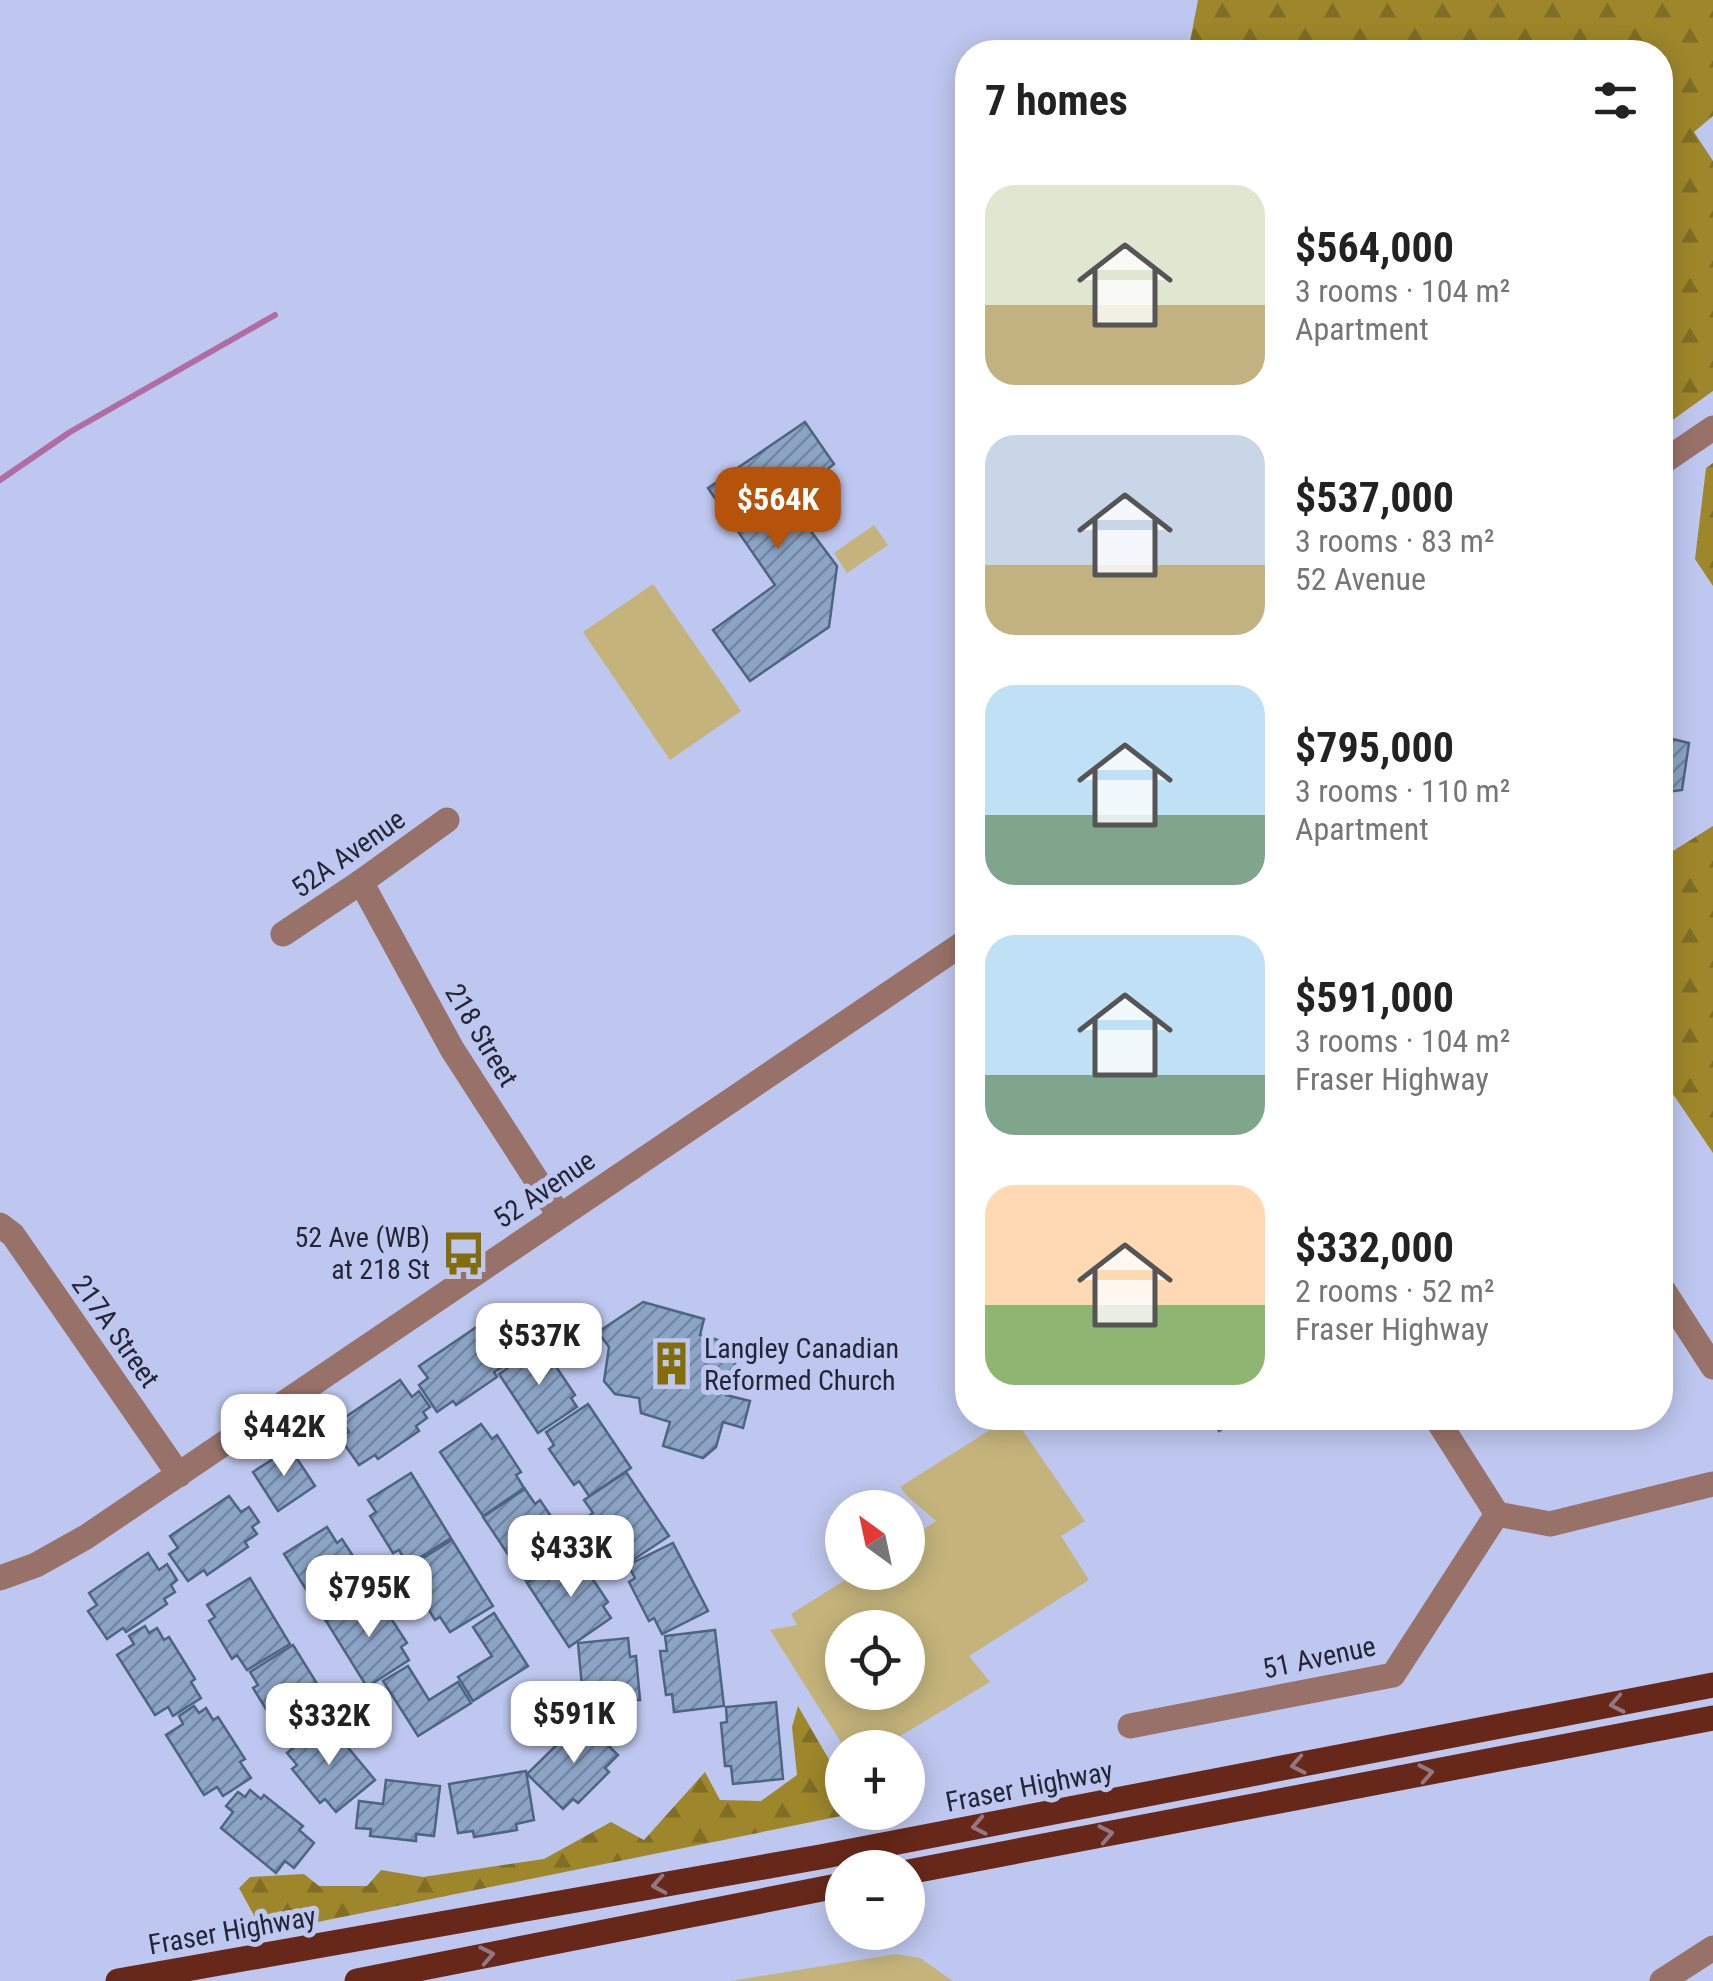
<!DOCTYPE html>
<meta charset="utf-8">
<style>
body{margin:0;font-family:"Roboto Condensed",sans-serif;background:#f6f6f6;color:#222;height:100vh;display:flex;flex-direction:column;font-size:38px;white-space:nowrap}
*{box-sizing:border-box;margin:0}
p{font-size:32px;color:#767676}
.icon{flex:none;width:55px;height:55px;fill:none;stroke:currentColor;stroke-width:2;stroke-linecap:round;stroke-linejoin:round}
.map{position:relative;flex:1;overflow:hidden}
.details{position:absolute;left:955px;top:40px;width:718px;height:1390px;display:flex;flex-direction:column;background:#fff;border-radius:40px;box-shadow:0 5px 25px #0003}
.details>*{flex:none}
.needle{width:65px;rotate:327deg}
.controls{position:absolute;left:825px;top:1490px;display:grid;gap:20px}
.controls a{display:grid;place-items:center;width:100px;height:100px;border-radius:50%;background:#fff;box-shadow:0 5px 25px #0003;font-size:50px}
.price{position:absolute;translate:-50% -85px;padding:0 22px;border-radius:20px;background:#fff;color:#222;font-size:32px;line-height:65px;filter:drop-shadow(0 2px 5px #0008)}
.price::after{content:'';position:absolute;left:50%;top:60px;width:30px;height:22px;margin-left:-15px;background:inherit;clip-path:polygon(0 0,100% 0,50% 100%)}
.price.on{background:#b45309;color:#fff}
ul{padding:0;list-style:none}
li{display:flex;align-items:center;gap:30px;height:250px;padding:0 30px}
li span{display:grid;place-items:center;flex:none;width:280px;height:200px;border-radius:30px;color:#555}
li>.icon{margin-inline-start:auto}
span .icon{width:120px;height:120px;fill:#fffc;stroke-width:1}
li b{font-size:42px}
h2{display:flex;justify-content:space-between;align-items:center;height:120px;padding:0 30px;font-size:42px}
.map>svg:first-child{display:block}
</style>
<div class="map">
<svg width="1713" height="1981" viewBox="0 0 1713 1981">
<defs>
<pattern id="forest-firs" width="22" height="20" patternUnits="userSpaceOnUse" patternTransform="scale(2.5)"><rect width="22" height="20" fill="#9e872a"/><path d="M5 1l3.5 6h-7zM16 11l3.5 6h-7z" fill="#806e25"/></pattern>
<pattern id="building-hatch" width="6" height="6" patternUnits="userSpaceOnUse" patternTransform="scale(2.5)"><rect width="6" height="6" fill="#8ca5c7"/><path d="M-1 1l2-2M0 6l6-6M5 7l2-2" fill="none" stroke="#7286a2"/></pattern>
</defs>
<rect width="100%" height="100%" fill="#bec7ef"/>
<g fill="url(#forest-firs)">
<polygon points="1198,0 1713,0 1713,116 1694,132 1713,161 1713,391 1660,429 1660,52 1188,52"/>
<polygon points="1713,463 1713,586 1695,559 1706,468"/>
<polygon points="1713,826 1713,1153 1660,1075 1660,859"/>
<polygon points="798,1706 842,1782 842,1812 856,1813 293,1927 258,1923 239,1888 250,1877 304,1874 319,1886 367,1886 381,1870 423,1877 544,1859 611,1822 644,1840 705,1772 720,1800 761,1801 797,1775 792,1727"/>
</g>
<g fill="#c4b47b" fill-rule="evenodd">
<polygon points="874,525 888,545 847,573 834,553"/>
<polygon points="653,584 741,711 670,760 583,632"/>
<path d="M1004,1421L1023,1431L1085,1521L1061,1536L1089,1580L969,1656L990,1682L882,1747H844L770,1630L797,1625L791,1614L856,1573L908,1572V1540L936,1521L906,1495L900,1487ZM842,1628H908V1692H842Z"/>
<polygon points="896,1954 920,1958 953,1981 731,1981"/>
</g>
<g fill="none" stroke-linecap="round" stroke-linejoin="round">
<polyline stroke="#b16da3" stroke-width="6" points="0,480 70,432 275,315"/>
</g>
<g fill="url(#building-hatch)" stroke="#4d6583" stroke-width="2.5">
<polygon points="805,422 834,464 798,493 806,503 795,510 837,566 829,627 750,681 713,630 775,585 708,488"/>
<polygon points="1660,736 1689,743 1682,790 1660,793"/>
<polygon points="643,1302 704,1319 700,1335 740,1346 726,1395 750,1401 743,1428 723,1422 716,1447 703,1458 663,1446 670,1422 641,1413 639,1398 615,1394 604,1381 609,1347 598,1332"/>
<polygon points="478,1326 490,1343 498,1338 508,1353 501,1358 506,1365 494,1372 497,1377 456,1405 453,1401 437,1412 419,1385 428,1378 419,1366"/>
<polygon points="525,1345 529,1352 536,1348 544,1359 549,1356 575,1395 571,1398 577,1407 538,1433 499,1374 516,1362 511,1355"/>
<polygon points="400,1380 412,1397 419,1391 430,1407 423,1412 427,1418 416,1426 419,1431 378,1459 375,1455 359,1465 340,1438 349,1432 341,1420"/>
<polygon points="588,1404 631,1468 589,1496 579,1481 574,1485 549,1449 554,1445 546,1432"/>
<polygon points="1211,1418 1240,1418 1219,1431"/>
<polygon points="481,1424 492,1439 497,1435 521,1472 516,1475 524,1488 483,1516 440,1452"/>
<polygon points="290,1448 315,1486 278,1511 253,1472"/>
<polygon points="626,1472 669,1536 627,1564 617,1549 612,1553 587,1517 593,1513 584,1500"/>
<polygon points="411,1473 451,1538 408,1565 399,1550 393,1553 370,1516 376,1512 368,1500"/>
<polygon points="525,1489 535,1504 540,1500 565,1537 559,1540 568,1553 526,1581 483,1517"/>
<polygon points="229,1496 241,1512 249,1507 259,1522 252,1527 257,1534 245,1542 248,1547 207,1575 204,1570 188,1581 169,1554 178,1548 170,1536"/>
<polygon points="327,1527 337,1543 342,1539 366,1576 360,1580 368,1593 325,1620 284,1554"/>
<polygon points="452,1540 493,1606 450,1632 440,1617 435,1620 412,1583 417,1580 409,1567"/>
<polygon points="673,1543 708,1611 662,1634 654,1618 649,1621 629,1582 635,1578 628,1565"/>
<polygon points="148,1553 159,1570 167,1564 177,1580 171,1585 175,1592 164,1599 167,1604 126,1632 123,1628 107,1639 88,1611 97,1605 89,1593"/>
<polygon points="568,1555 579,1569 584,1566 608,1602 603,1606 611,1618 569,1647 527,1583"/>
<polygon points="250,1578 290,1644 247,1670 237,1655 232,1659 209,1621 215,1617 207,1605"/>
<polygon points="368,1594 378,1610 383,1606 407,1643 401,1647 409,1660 367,1687 326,1621"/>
<polygon points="494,1613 528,1666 473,1701 458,1677 492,1656 473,1627"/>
<polygon points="145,1626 149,1633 157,1628 164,1640 169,1637 195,1679 191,1682 201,1698 173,1716 168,1707 155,1715 117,1655 134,1644 129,1636"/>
<polygon points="715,1630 724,1706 674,1712 672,1694 666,1695 660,1651 667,1651 665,1636"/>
<polygon points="628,1638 630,1657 636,1656 640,1700 633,1700 635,1715 585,1720 578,1643"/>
<polygon points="293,1645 334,1711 291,1737 281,1722 276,1725 253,1688 258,1685 250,1672"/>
<polygon points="408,1666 429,1700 458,1682 471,1703 418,1736 383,1681"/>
<polygon points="776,1702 783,1779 733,1784 731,1766 725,1766 721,1723 727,1722 726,1707"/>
<polygon points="194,1706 199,1713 206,1708 213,1720 218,1717 245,1759 240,1762 251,1778 223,1796 217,1787 204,1795 166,1735 183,1724 179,1716"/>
<polygon points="582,1720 618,1755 605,1768 609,1772 578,1803 573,1799 563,1809 527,1774"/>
<polygon points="326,1721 375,1780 336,1812 325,1799 320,1803 292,1769 297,1765 287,1753"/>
<polygon points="526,1771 534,1820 516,1824 517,1830 474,1837 473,1831 458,1833 449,1784"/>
<polygon points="386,1780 440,1786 434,1836 416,1834 416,1841 370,1836 371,1829 356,1828 359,1801 383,1804"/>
<polygon points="250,1790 261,1799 264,1795 303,1826 299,1830 314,1843 294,1868 285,1861 276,1873 221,1828 233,1812 226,1806 238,1792 245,1797"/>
</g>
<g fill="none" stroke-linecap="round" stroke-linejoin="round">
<g stroke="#987268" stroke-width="25">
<polyline points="1660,464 1713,428"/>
<polyline points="361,882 452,1049 559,1215"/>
<polyline points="283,934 361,882 447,820"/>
<polyline points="0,1225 13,1235 179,1475"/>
<polyline points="1660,1285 1713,1367"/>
<polyline points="1436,1418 1497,1514"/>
<polyline points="1497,1514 1550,1524 1713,1484"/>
<polyline points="0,1578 36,1565 86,1537 968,940"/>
<polyline points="1130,1726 1393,1675 1497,1514"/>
<polyline points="1662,1981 1713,1948"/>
</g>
<g stroke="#682819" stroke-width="25">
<polyline points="908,1872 1713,1718"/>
<polyline points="118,1981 820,1857 1713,1685"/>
<polyline points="357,1981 842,1885"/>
</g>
</g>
<defs><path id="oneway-chevron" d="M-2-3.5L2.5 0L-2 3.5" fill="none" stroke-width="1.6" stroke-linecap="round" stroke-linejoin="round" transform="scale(2.5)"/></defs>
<g stroke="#937884">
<use href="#oneway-chevron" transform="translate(1617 1704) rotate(169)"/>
<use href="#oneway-chevron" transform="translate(1298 1765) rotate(169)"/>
<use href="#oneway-chevron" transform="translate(1426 1773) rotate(-11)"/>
<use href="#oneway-chevron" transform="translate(979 1826) rotate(169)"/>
<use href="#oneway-chevron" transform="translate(1106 1834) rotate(-11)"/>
<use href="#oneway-chevron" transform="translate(659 1885) rotate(170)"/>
<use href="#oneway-chevron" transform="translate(487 1955) rotate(-11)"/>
</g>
<defs>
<symbol id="bus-bare" viewBox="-9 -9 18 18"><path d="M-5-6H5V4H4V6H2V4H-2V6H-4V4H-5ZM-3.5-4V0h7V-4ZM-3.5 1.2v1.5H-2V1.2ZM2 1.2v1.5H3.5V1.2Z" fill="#836d0a" stroke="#bec7ef" stroke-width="2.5" paint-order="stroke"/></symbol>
<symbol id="building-bare" viewBox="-9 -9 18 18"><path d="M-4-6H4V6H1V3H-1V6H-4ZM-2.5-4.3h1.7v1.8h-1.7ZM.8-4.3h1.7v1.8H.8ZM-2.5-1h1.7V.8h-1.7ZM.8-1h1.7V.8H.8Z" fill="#836d0a" stroke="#bec7ef" stroke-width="2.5" paint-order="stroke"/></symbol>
</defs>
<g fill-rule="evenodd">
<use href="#bus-bare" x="432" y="1222" width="63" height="63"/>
<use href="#building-bare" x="640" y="1332" width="63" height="63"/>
</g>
<g text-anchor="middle" stroke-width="10" stroke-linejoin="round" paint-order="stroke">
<g font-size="28" fill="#232635" stroke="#bec7ef">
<text transform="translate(348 853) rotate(-35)" y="10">52A Avenue</text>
<text transform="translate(482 1035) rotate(59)" y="10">218 Street</text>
<text transform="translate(544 1189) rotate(-34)" y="10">52 Avenue</text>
<text transform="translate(116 1331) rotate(55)" y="10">217A Street</text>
<text transform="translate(1319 1657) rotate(-12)" y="10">51 Avenue</text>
<text transform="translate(1029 1786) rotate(-11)" y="10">Fraser Highway</text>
<text transform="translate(232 1930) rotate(-10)" y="10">Fraser Highway</text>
</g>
<g font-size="28" fill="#232635" stroke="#bec7ef" text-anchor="end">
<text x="430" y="1247">52 Ave (WB)<tspan x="430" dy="32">at 218 St</tspan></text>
<text x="704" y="1358" text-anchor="start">Langley Canadian<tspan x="704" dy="32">Reformed Church</tspan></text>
</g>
</g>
</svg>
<div class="controls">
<a><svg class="needle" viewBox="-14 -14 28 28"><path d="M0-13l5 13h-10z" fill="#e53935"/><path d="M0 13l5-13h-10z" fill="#767676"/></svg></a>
<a><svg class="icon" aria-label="locate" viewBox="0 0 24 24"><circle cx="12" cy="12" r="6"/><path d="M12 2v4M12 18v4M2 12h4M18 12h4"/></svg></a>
<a>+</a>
<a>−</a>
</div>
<b class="price on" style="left:778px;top:552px">$564K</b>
<b class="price" style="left:539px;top:1388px">$537K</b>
<b class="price" style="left:284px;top:1479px">$442K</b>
<b class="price" style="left:571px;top:1600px">$433K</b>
<b class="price" style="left:369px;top:1640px">$795K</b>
<b class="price" style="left:574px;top:1766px">$591K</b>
<b class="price" style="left:329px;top:1768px">$332K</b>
<section class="details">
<h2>7 homes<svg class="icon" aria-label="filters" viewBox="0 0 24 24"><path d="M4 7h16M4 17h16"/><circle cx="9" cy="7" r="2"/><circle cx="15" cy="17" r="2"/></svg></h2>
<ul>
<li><span style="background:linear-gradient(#dfe7d0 60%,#c2b280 0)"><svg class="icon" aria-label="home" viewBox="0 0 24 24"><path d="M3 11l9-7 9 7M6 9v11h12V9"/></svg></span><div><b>$564,000</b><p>3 rooms · 104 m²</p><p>Apartment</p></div></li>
<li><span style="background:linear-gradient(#c9d6e8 65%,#c2b280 0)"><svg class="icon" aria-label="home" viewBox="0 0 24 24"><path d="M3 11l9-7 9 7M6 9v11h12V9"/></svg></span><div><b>$537,000</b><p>3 rooms · 83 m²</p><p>52 Avenue</p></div></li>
<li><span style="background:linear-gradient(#bfe0f5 65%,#7fa58c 0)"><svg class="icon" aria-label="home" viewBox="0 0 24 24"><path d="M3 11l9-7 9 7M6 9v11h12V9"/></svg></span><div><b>$795,000</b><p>3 rooms · 110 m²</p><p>Apartment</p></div></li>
<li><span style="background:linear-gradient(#bfe0f5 70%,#7fa58c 0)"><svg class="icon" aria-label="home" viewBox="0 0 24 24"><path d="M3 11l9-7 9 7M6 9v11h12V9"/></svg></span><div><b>$591,000</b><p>3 rooms · 104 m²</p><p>Fraser Highway</p></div></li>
<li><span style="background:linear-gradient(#ffd9b3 60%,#8fb573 0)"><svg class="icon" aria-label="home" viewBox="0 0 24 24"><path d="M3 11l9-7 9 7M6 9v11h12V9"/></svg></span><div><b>$332,000</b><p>2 rooms · 52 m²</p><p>Fraser Highway</p></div></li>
</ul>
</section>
</div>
